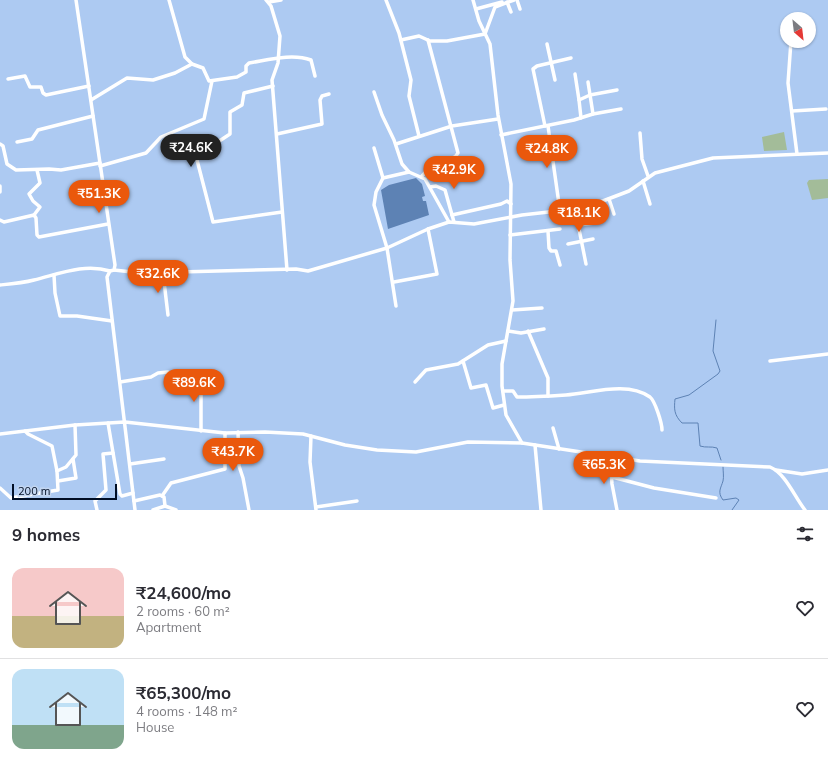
<!DOCTYPE html>
<meta charset="utf-8">
<style>
body{margin:0;font-family:Mulish,sans-serif;background:#f2f2f3;color:#2b2b33;height:100vh;display:flex;flex-direction:column;font-size:15px;white-space:nowrap}
*{box-sizing:border-box;margin:0}
p{font-size:13px;color:#7c7c81}
.icon{flex:none;width:22px;height:22px;fill:none;stroke:currentColor;stroke-width:2;stroke-linecap:round;stroke-linejoin:round}
.map{position:relative;height:510px;overflow:hidden}
.sheet{display:flex;flex-direction:column;background:#fff;flex:1}
.sheet>*{flex:none}
.needle{width:26px;rotate:152deg}
.buttons{position:absolute;left:780px;top:12px;display:grid;gap:8px}
.buttons a{display:grid;place-items:center;width:36px;height:36px;border-radius:50%;background:#fff;box-shadow:0 1px 3px #0004;font-size:20px}
.scale{position:absolute;left:12px;bottom:10px;width:105px;box-sizing:border-box;padding-left:4px;border:2px solid #010f26;border-top:0;font-size:11px;line-height:14px;white-space:nowrap;color:#010f26;-webkit-text-stroke:3px #c3d6f1;paint-order:stroke}
.price{position:absolute;translate:-50% -34px;padding:0 9px;border-radius:14px;background:#ea580c;color:#fff;font-size:13px;line-height:26px;filter:drop-shadow(0 1px 2px #0008)}
.price::after{content:'';position:absolute;left:50%;top:24px;width:12px;height:9px;margin-left:-6px;background:inherit;clip-path:polygon(0 0,100% 0,50% 100%)}
.price.active{background:#222;color:#fff}
ul{padding:0;list-style:none}
li{display:flex;align-items:center;gap:12px;height:100px;padding:0 12px}
li+li{border-top:1px solid #e1e1e2}
li span{display:grid;place-items:center;flex:none;width:112px;height:80px;border-radius:12px;color:#555}
li>.icon{margin-inline-start:auto}
span .icon{width:48px;height:48px;fill:#fffc;stroke-width:1}
li b{font-size:17px}
h2{display:flex;justify-content:space-between;align-items:center;height:48px;padding:0 12px;font-size:17px}
.map>svg:first-child{display:block}
</style>
<div class="map">
<svg width="828" height="510" viewBox="0 0 828 510">
<rect width="100%" height="100%" fill="#adcaf2"/>
<g fill="#a3bc99">
<polygon points="784,132 787,150 764,151 762,137"/>
<polygon points="828,179 828,198 812,200 807,183 809,180"/>
</g>
<polygon fill="#5d82b4" points="416,178 422,184 425,196 422,197 423,201 426,201 429,215 388,229 381,190 389,185"/>
<g fill="none" stroke-linecap="round" stroke-linejoin="round">
<g stroke="#5d82b4" stroke-width="1">
<path d="M716,320L713,351L720,371L718,374L689,395L675,399C674,409 674,415 682,423H698L700,446C706,448 711,446 717,448L721,460"/>
<path d="M723,467C723,471 724,477 723,481C721,488 717,492 723,500L736,498L739,500L732,510"/>
</g>
<g stroke="#fff" stroke-width="3.5">
<polyline points="76,0 115,265 114,270 110,271 107,277 135,510"/>
<path d="M169,0L185,57L192,64L203,68L209,81L237,77L246,72V66L249,63C268,60 292,53 311,60L315,76"/>
<polyline points="266,0 271,6 280,36 278,63 272,80 287,270"/>
<polyline points="386,0 399,33 411,80 409,96 419,136"/>
<polyline points="473,0 479,21 490,44 498,115 511,184 510,260 513,301 502,364 502,386 506,415 522,443"/>
<polyline points="517,0 520,9"/>
<polyline points="269,2 281,0"/>
<polyline points="507,2 511,12"/>
<polyline points="476,9 502,2"/>
<polyline points="401,40 419,36 430,41 447,41 485,34 495,7 514,0"/>
<polyline points="791,41 788,83 797,154"/>
<polyline points="547,44 555,80"/>
<polyline points="575,74 579,100"/>
<polyline points="8,79 25,76 30,87 41,87 43,93 46,95 89,86"/>
<polyline points="588,82 593,114"/>
<polyline points="273,86 244,93 242,105 230,112 230,134 198,155 197,160 213,222 282,212"/>
<polyline points="374,92 382,115 394,140 402,164 409,172 425,179 449,222"/>
<polyline points="91,100 127,78 153,80 175,73 192,64"/>
<polyline points="792,111 826,109"/>
<polyline points="581,118 579,100 590,95 617,90"/>
<polyline points="545,126 533,69 537,66 571,58"/>
<polyline points="548,126 560,211"/>
<polyline points="640,133 642,159 648,176"/>
<polyline points="277,134 322,124 320,100 322,96 329,94"/>
<polyline points="501,135 574,120 593,114 621,109"/>
<polyline points="17,142 32,139 38,130 93,116"/>
<polyline points="0,144 3,146 7,164 16,170 49,169 61,170 100,163"/>
<polyline points="396,144 452,126 498,119"/>
<polyline points="374,148 383,178"/>
<polyline points="552,150 568,148"/>
<polyline points="100,166 146,153 161,137 204,119 212,81"/>
<polyline points="422,176 431,166 455,157 458,153 428,40"/>
<polyline points="643,181 650,204"/>
<polyline points="0,186 0,192"/>
<polyline points="430,187 436,186 445,190 454,222"/>
<polyline points="609,199 614,214"/>
<polyline points="575,209 586,264"/>
<polyline points="34,215 40,207 33,201 29,194 40,183 37,170"/>
<polyline points="452,215 501,204 507,201 511,204"/>
<polyline points="0,220 4,222 34,215 36,218 37,235 39,237 108,224"/>
<polyline points="579,225 595,223"/>
<polyline points="548,231 549,248 551,251 556,251 560,265"/>
<polyline points="510,235 560,229"/>
<polyline points="568,244 593,239"/>
<polyline points="114,270 141,273 296,269 308,271 387,248 428,229 449,222 474,224 522,215 575,209 595,204 629,191 655,173 713,158 828,153"/>
<polyline points="163,273 168,315"/>
<polyline points="54,275 55,293 60,316 77,316 112,321"/>
<polyline points="394,282 437,274 428,229"/>
<path d="M0,285C11,284 23,283 34,280C59,274 84,263 110,271"/>
<polyline points="396,306 387,248 374,205 376,192 383,178 409,172"/>
<polyline points="512,310 542,308"/>
<polyline points="508,331 521,333 544,329"/>
<polyline points="528,331 548,378 548,396"/>
<polyline points="463,361 471,388 486,385 493,408 504,405"/>
<polyline points="770,361 828,354"/>
<polyline points="120,382 151,377 158,373 168,372"/>
<polyline points="415,382 426,370 458,364 488,345 506,341"/>
<path d="M503,391H513L517,397C534,397 550,396 566,395C592,393 627,381 650,397C655,401 662,423 662,430"/>
<polyline points="108,423 120,494 122,496 133,493"/>
<polyline points="553,428 559,449"/>
<polyline points="25,431 28,434 52,446 57,471"/>
<polyline points="201,431 201,391 204,382 204,375"/>
<polyline points="238,432 239,466 243,478 249,510"/>
<path d="M0,434L75,425L125,422L225,433L265,432L303,434L345,445L377,450L416,452L468,442L522,443L640,461L770,467C786,474 794,496 805,510"/>
<polyline points="311,436 310,462 316,510"/>
<polyline points="535,445 541,510"/>
<polyline points="610,457 612,484 617,510"/>
<polyline points="130,464 164,459"/>
<polyline points="776,470 802,474 828,470"/>
<polyline points="612,477 654,488 716,498"/>
<polyline points="58,481 76,478 73,459"/>
<polyline points="0,488 11,498 58,490 57,471 66,467 76,455 75,425"/>
<polyline points="162,496 171,483 225,469 225,433"/>
<polyline points="134,501 160,495 164,497 165,506"/>
<polyline points="316,507 357,501"/>
<polyline points="97,510 95,501 106,490 103,454 113,453"/>
<polyline points="153,510 165,506 176,510"/>
</g>
</g>
</svg>
<div class="buttons">
<a><svg class="needle" viewBox="-14 -14 28 28"><path d="M0-13l5 13h-10z" fill="#e53935"/><path d="M0 13l5-13h-10z" fill="#7c7c81"/></svg></a>
</div>
<div class="scale">200 m</div>
<b class="price active" style="left:191px;top:168px">₹24.6K</b>
<b class="price" style="left:547px;top:169px">₹24.8K</b>
<b class="price" style="left:454px;top:190px">₹42.9K</b>
<b class="price" style="left:99px;top:214px">₹51.3K</b>
<b class="price" style="left:579px;top:233px">₹18.1K</b>
<b class="price" style="left:158px;top:294px">₹32.6K</b>
<b class="price" style="left:194px;top:403px">₹89.6K</b>
<b class="price" style="left:233px;top:472px">₹43.7K</b>
<b class="price" style="left:604px;top:485px">₹65.3K</b>
</div>
<section class="sheet">
<h2>9 homes<svg class="icon" aria-label="filters" viewBox="0 0 24 24"><path d="M4 7h16M4 17h16"/><circle cx="9" cy="7" r="2"/><circle cx="15" cy="17" r="2"/></svg></h2>
<ul>
<li><span style="background:linear-gradient(#f6c9c9 60%,#c2b280 0)"><svg class="icon" aria-label="home" viewBox="0 0 24 24"><path d="M3 11l9-7 9 7M6 9v11h12V9"/></svg></span><div><b>₹24,600/mo</b><p>2 rooms · 60 m²</p><p>Apartment</p></div><svg class="icon" aria-label="heart" viewBox="0 0 24 24"><path d="M12 20l-8-8c-3-5 5-10 8-4 3-6 11-1 8 4z"/></svg></li>
<li><span style="background:linear-gradient(#bfe0f5 70%,#7fa58c 0)"><svg class="icon" aria-label="home" viewBox="0 0 24 24"><path d="M3 11l9-7 9 7M6 9v11h12V9"/></svg></span><div><b>₹65,300/mo</b><p>4 rooms · 148 m²</p><p>House</p></div><svg class="icon" aria-label="heart" viewBox="0 0 24 24"><path d="M12 20l-8-8c-3-5 5-10 8-4 3-6 11-1 8 4z"/></svg></li>
</ul>
</section>
